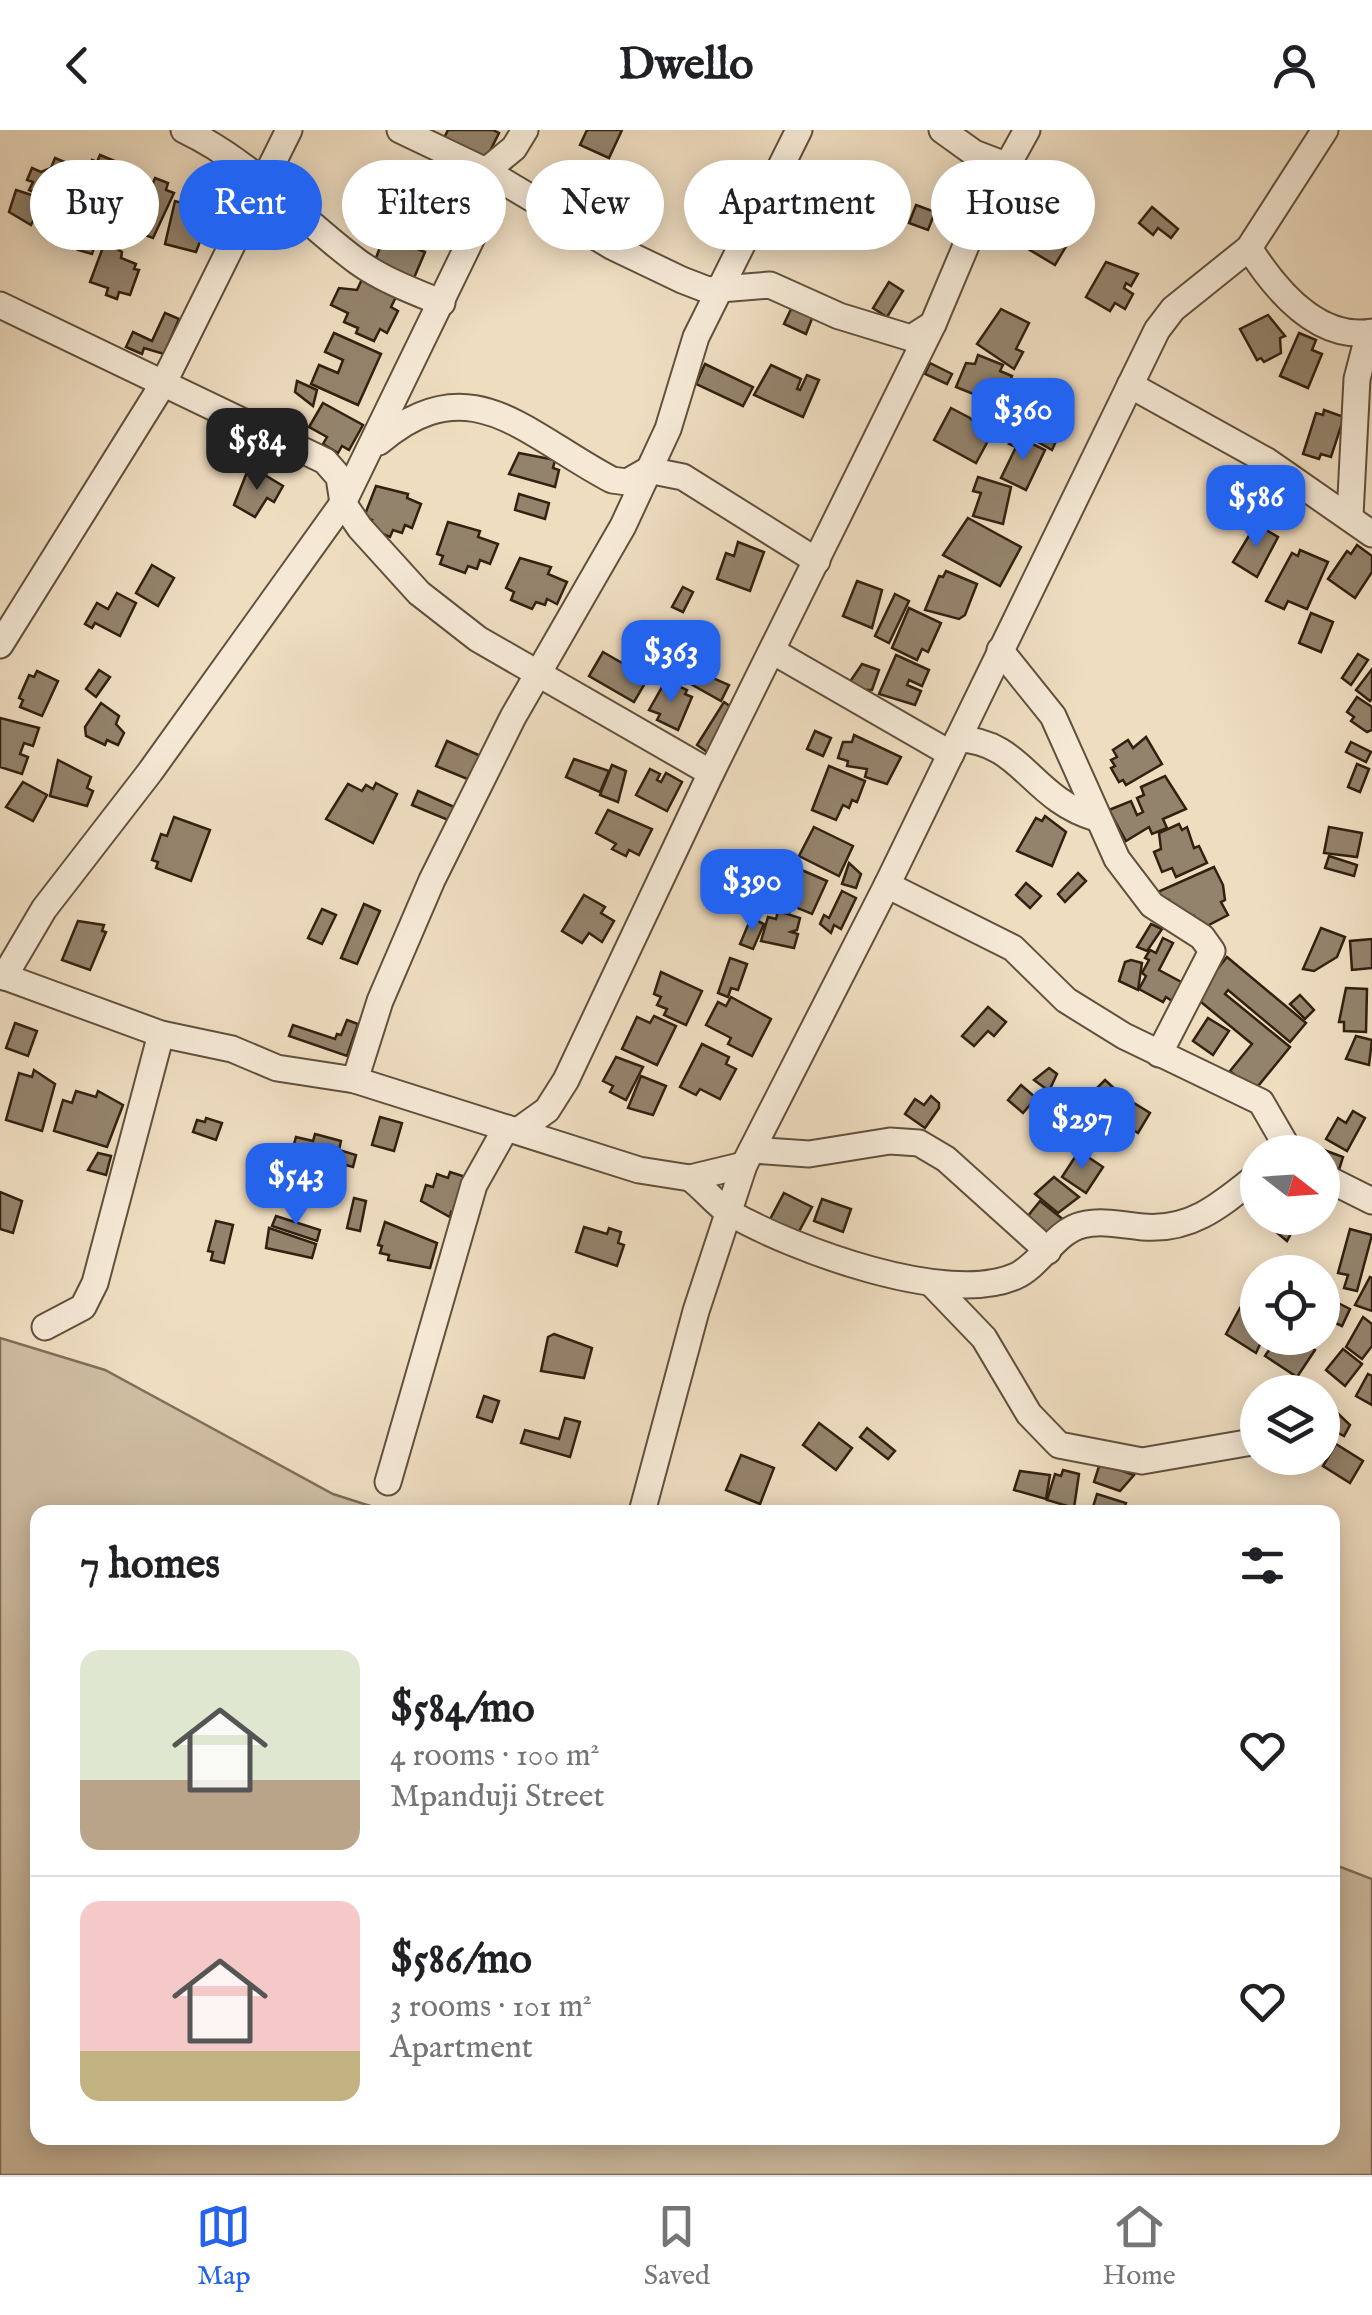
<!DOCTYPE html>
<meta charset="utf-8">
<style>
body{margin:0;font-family:"IM FELL English",serif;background:#f6f6f6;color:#202124;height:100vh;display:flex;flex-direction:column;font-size:38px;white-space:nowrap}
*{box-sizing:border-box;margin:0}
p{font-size:32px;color:#757577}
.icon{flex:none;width:55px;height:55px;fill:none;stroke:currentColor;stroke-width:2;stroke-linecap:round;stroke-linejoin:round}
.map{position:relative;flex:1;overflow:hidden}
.sheet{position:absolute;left:30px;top:1375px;width:1310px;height:640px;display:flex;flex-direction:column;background:#fff;border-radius:20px;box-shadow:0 5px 25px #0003}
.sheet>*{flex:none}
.banner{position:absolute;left:30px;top:30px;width:1312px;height:90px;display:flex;gap:20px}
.needle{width:65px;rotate:107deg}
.controls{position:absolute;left:1240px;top:1005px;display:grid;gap:20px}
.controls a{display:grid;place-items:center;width:100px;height:100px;border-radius:50%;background:#fff;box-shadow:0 5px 25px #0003;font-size:50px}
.price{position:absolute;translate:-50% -85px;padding:0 22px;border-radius:20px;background:#2563eb;color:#fff;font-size:32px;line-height:65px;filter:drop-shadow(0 2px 5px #0008)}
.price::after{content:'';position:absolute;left:50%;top:60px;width:30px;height:22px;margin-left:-15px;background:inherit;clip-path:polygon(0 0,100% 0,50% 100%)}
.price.active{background:#222;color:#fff}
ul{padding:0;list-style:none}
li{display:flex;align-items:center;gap:30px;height:250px;padding:0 50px}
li+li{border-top:2px solid #e0e0e0}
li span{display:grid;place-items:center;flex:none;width:280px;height:200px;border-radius:20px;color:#555}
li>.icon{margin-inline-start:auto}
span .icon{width:120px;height:120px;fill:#fffc;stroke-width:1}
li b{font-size:42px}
h2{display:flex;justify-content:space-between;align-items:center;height:120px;padding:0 50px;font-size:42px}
.chip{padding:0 35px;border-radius:45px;background:#fff;box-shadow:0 5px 25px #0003;font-size:35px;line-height:90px}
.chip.active{background:#2563eb;color:#fff}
header{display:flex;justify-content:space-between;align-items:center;height:130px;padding:0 50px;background:#fff;font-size:45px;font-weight:700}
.tabs{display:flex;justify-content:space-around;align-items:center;height:140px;border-top:2px solid #e0e0e0;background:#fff;font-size:28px;color:#757577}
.tabs a{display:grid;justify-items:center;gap:5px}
.tabs .active{color:#2563eb}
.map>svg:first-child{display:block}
</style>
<header><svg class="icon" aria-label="back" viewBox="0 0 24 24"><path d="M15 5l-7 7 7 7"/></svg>Dwello<svg class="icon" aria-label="person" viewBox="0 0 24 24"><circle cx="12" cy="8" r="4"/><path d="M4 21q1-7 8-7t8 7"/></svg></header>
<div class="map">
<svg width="1372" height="2045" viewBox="0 0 1372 2045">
<rect width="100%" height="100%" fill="#efddc0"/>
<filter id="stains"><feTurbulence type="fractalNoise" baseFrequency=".002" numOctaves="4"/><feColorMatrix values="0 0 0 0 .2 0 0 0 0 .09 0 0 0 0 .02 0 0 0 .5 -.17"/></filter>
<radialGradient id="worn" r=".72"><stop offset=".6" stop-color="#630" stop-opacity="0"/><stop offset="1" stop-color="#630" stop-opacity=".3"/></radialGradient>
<polygon fill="#cfbda2" stroke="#806f59" stroke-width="2.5" points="0,1208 105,1240 333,1364 389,1382 38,1382 38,2008 1332,2008 1333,1734 1372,1749 1372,2045 0,2045"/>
<g fill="#94836c" stroke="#322110" stroke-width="2.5">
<polygon points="448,0 493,0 499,3 483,35 441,14"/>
<polygon points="587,0 622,0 609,28 580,15"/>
<polygon points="100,25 117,32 114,38 120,40 108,69 81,59 92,30 97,32"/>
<polygon points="55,28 74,36 70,44 77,47 68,70 60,67 57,72 29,60 33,52 27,50 32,38 41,42 51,38"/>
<polygon points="155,48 168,53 166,60 174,63 153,108 120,96 124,85 119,83 131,51 151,58"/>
<polygon points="187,59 204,65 200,76 212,80 196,122 165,114 175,71 182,73"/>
<polygon points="16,60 44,69 31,95 9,82"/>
<polygon points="888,61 903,66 895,87 880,81"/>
<polygon points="916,75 935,82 928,100 909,93"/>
<polygon points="1152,77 1178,99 1171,108 1158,98 1153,105 1139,93"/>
<polygon points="388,81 432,99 426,114 418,111 415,118 425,122 414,148 374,133 387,99 381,97"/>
<polygon points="1029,83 1071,108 1055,135 1013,110"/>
<polygon points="76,88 102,96 92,124 78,120 80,114 69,111"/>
<polygon points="105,112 122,122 121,128 136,134 134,139 139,140 130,165 119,162 117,169 106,165 108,158 90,152"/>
<polygon points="1106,132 1138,144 1131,156 1126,153 1124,158 1133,164 1125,179 1115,173 1110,181 1086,167"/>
<polygon points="364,145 399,161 391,177 398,181 387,203 380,199 374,211 356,203 358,198 344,192 348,183 331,175 339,158 357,160"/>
<polygon points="889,152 903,161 887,187 873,178"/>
<polygon points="792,177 813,186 806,204 784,194"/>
<polygon points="1001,179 1029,193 1016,219 1023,222 1014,239 977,214"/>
<polygon points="165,183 179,189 164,224 144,218 142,224 126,217 133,202 152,211"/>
<polygon points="1268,185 1285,206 1280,208 1281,223 1264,232 1261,228 1257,230 1240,199"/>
<polygon points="334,203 381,224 358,275 311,254 319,235 338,243 343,230 325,222"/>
<polygon points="1299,203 1316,210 1312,220 1322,224 1308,258 1280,246"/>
<polygon points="978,225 1003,235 1000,241 1012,246 996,285 977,277 981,267 956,257 966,233 975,234"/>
<polygon points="930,233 952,244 947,254 925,244"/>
<polygon points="705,234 753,257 743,276 696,254"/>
<polygon points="771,235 801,249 797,259 800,260 807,245 819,250 803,287 754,265"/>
<polygon points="297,251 317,260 313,276 295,262"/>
<polygon points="1038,261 1070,280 1052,320 1024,304 1037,282 1029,277"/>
<polygon points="323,273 363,295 349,320 342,316 338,323 323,314 327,307 309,297"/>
<polygon points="951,278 970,288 978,296 975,301 989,309 976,333 934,310"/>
<polygon points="1324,280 1344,287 1331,327 1321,324 1319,329 1303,324 1316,283 1323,285"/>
<polygon points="1014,305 1045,320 1026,360 1001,348 1016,317 1009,314"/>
<polygon points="519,323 555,330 553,338 559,340 555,357 509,344"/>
<polygon points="247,342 260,349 263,344 283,356 274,372 267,368 255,387 234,375"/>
<polygon points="978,347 1011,357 1003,394 973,386 981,363 973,361"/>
<polygon points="376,356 408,364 407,368 421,374 412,398 405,395 402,403 393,400 390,407 368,398 372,390 364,387"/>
<polygon points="519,364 549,373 545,389 515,380"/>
<polygon points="968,388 1021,417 1000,456 943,425"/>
<polygon points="448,392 480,401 478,407 498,414 490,434 480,430 477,439 468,436 465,443 440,434 443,426 437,424"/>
<polygon points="1256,394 1278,407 1257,447 1233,432"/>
<polygon points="738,412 764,422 750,461 717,449 726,423 734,426"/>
<polygon points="1357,415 1372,426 1372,442 1355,468 1328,449 1347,421 1351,424"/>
<polygon points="1300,420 1328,432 1307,479 1288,471 1284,479 1266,471 1292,423 1298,426"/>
<polygon points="520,428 551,437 548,444 567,452 557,474 547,469 545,475 536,472 532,479 511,470 514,462 506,458"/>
<polygon points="152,435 174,448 158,476 136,463"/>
<polygon points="946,441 977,454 965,485 959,489 925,480 939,446 943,447"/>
<polygon points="857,451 882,460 872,498 843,486"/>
<polygon points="683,457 693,462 683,482 672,477"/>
<polygon points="117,463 136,473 120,506 95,493 92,498 85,494 97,473 108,479"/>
<polygon points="895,464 909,471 889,513 875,506"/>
<polygon points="909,478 941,493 928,522 922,519 917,530 892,518"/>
<polygon points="1311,483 1333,492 1321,522 1299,513"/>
<polygon points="603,522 648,548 634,572 589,546"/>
<polygon points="1358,524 1368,530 1351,555 1342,548"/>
<polygon points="896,525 929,540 922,556 909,550 907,555 921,561 915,575 879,564"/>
<polygon points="692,531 702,537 699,542 729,555 721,571 682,549"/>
<polygon points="862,534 879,540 872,560 845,559"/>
<polygon points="1372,539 1372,569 1370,571 1356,560"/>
<polygon points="99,540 110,547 96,567 86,559"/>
<polygon points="37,541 58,551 42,586 20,577 23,570 19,568 29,545 34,547"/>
<polygon points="666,550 687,560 685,564 692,567 678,600 657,590 660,584 649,580"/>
<polygon points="1357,567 1372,577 1372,600 1367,602 1351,591 1354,587 1347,582"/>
<polygon points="724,572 734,579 707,622 697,615"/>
<polygon points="101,573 119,586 116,594 124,603 118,615 107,610 105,615 86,606 85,597"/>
<polygon points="0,588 39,598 33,616 24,613 20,624 28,627 22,644 0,637"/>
<polygon points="815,601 831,608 823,626 807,619"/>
<polygon points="854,605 901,627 887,654 865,647 867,639 847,636 848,631 838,628 843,612 852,612"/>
<polygon points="1146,607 1162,634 1126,655 1123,650 1119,652 1111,638 1115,636 1111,630 1117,627 1113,620 1128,610 1133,618"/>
<polygon points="447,611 483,627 472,651 436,636"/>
<polygon points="1351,612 1371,622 1366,632 1346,622"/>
<polygon points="574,629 609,641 600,662 566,647"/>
<polygon points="58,630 91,647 87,658 93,661 87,676 50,666"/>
<polygon points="1357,634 1369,639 1360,662 1348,657"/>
<polygon points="612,635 626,641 618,672 600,665"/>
<polygon points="829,636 865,651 857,672 852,670 849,678 843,675 836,690 812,680"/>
<polygon points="650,639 660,644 657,650 661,652 666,643 682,652 667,681 636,665"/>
<polygon points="1165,646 1186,679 1163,689 1167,698 1152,704 1149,697 1126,711 1109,680 1131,671 1137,685 1143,682 1137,668 1144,665 1141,657"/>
<polygon points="23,652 47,665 33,691 6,677"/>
<polygon points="376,653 397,664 373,713 326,689 348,654 362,661 366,655 373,659"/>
<polygon points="418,661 454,677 448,690 412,675"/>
<polygon points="608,680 652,699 639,725 629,720 626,726 612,719 616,714 596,703"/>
<polygon points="1045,686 1066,702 1052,736 1017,721 1036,688 1042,691"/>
<polygon points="174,687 210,700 191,751 156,738 158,732 152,730 161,704 167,706"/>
<polygon points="1179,694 1182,700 1187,697 1194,718 1199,716 1207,733 1176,747 1172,738 1162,742 1154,722 1161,719 1159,703"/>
<polygon points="814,697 853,716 839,746 799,726"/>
<polygon points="1329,697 1362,703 1357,727 1324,723"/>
<polygon points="1329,726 1357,735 1354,746 1325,738"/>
<polygon points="849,733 861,744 856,758 842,754"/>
<polygon points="1214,737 1223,755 1225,770 1221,772 1228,785 1201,799 1194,786 1185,791 1169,770 1159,776 1153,764"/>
<polygon points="797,738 827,751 812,784 793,776 790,782 779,777 783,756 788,758"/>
<polygon points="1078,743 1086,751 1065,772 1058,764"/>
<polygon points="1026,753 1041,766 1030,778 1016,765"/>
<polygon points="842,761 856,768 841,799 834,795 831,803 820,794 824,785 829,788"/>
<polygon points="584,765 605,777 601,783 614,791 602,812 589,803 582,813 562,801"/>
<polygon points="364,774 380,781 357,834 341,828"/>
<polygon points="322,779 336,785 322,814 308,808"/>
<polygon points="778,781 800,788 797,800 791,802 798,804 794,818 761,811 768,787 776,789"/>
<polygon points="751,788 764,794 753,819 740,814"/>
<polygon points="78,791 104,795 102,801 106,802 90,840 62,830"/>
<polygon points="1151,794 1162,799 1147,821 1137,817"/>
<polygon points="1321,798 1345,807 1337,827 1314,841 1303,839"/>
<polygon points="1163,808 1173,813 1159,840 1185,854 1175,873 1166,867 1163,872 1139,859 1146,846 1142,843 1149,830 1145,828 1150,820 1156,823"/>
<polygon points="1372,809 1372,838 1352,840 1350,811"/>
<polygon points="1227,827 1306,893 1290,912 1228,860 1225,864 1290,917 1254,961 1230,941 1252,914 1195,867"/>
<polygon points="730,828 747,834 738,860 731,858 728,867 718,863"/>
<polygon points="1131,830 1142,833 1138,860 1119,851 1125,832"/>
<polygon points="661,842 702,861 686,895 664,885 667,879 657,875 661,867 654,864"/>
<polygon points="1346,858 1367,859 1366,902 1344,901 1344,892 1339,892"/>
<polygon points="1300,865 1314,880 1305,889 1290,874"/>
<polygon points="731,867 771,889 752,926 728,914 731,908 706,895 718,872 726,876"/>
<polygon points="988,877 1006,892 994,906 988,901 974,916 962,906"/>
<polygon points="654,886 676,896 657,935 622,919 637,887 650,893"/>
<polygon points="1208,888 1229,901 1213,925 1193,911"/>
<polygon points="347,890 358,894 347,926 289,906 293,895 335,909 337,904 341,905"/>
<polygon points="15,893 37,901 28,926 6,918"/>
<polygon points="1356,906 1372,910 1369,935 1346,929"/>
<polygon points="702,914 729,927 726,934 736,939 720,969 700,959 696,965 680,957"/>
<polygon points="616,927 643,937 626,970 610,962 613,956 603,951"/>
<polygon points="1049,938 1057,944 1049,961 1034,950"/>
<polygon points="34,940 55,954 42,1001 6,990 19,943 32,947"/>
<polygon points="641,946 666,956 653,985 628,978"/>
<polygon points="1105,950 1116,960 1103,973 1092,963"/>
<polygon points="1021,955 1036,968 1023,983 1008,970"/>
<polygon points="76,961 96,967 98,961 123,975 107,1017 54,1001 63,970 72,973"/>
<polygon points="1121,965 1150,983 1138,1003 1124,994 1127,988 1112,979"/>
<polygon points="931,966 939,973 939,978 925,998 905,984 915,969 924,975"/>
<polygon points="1092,974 1115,987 1110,993 1115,997 1108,1006 1103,1003 1090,1019 1069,1003"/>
<polygon points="1353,981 1365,988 1347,1021 1326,1009 1338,988 1346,993"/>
<polygon points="380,987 402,993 394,1021 372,1015"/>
<polygon points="206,988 222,993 216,1010 193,1002 197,990 205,992"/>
<polygon points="315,1004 341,1011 339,1020 356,1025 353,1037 342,1034 334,1061 285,1047 296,1007 313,1011"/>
<polygon points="1324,1020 1343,1027 1337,1046 1322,1041"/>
<polygon points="1079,1021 1103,1037 1086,1063 1062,1047"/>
<polygon points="98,1023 111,1026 106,1045 88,1040"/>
<polygon points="450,1042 469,1048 457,1084 451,1082 450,1087 421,1071 426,1055 433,1057 437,1044 448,1048"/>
<polygon points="1054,1047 1079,1067 1058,1083 1035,1064"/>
<polygon points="0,1062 22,1071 13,1103 0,1099"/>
<polygon points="784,1063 812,1077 795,1109 767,1095"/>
<polygon points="354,1068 366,1071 360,1101 347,1098"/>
<polygon points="822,1069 851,1079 843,1102 814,1091"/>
<polygon points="1040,1071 1065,1091 1048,1112 1023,1092"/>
<polygon points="276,1086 320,1100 317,1111 272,1096"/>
<polygon points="1283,1088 1296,1094 1287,1111 1276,1102"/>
<polygon points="216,1091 233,1095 224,1133 211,1130 213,1122 208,1121"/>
<polygon points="385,1092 437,1113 430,1138 388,1130 389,1125 380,1123 382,1116 378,1115"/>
<polygon points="584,1097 607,1104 609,1098 621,1102 618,1113 624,1115 617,1136 576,1122"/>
<polygon points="269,1098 316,1114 312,1128 266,1118"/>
<polygon points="1350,1099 1372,1105 1357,1161 1344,1158 1348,1145 1338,1143"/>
<polygon points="1370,1147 1372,1148 1372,1181 1355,1175"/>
<polygon points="1330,1169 1350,1179 1342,1196 1322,1187"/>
<polygon points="1240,1178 1258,1189 1255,1203 1263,1208 1256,1223 1226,1204"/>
<polygon points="1363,1187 1372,1194 1372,1216 1362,1229 1346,1217"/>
<polygon points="554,1204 592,1218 584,1248 541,1241 548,1207"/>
<polygon points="1277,1208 1287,1212 1296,1208 1315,1220 1297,1247 1265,1226"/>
<polygon points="1343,1219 1362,1234 1345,1256 1326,1240"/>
<polygon points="1368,1244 1372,1246 1372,1275 1356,1266"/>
<polygon points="484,1266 499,1271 492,1292 477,1287"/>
<polygon points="1329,1275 1350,1295 1344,1306 1322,1294"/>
<polygon points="565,1288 580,1292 570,1327 521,1313 525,1300 559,1309"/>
<polygon points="819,1293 852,1318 836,1340 803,1315"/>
<polygon points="867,1298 895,1321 888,1329 860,1307"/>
<polygon points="1336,1314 1363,1331 1350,1353 1323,1336"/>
<polygon points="741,1325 774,1338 760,1374 726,1360"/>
<polygon points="1100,1333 1134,1345 1120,1361 1094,1352"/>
<polygon points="1063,1340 1079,1344 1074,1378 1047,1370 1055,1344 1061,1346"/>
<polygon points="1020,1341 1050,1345 1046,1369 1014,1360"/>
<polygon points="1097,1364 1126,1373 1123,1382 1093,1377"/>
</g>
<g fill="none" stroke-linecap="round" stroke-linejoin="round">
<defs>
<g id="minor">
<path d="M184,0C255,34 297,87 358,132C383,150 413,161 442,173"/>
<polyline points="400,0 486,41 613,117 682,150 708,160 770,155 839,186 911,208 933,194"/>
<polyline points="942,0 974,23 1008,36"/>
<path d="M1249,118C1275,159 1317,211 1372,202"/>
<polyline points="0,175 325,331 339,347 343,373 360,398 419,463 478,509 711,643"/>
<polyline points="1130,255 1267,331 1372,404"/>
<path d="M379,312C470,234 526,305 612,350L627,352L648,340L683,347L817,431"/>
<polyline points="1350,386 1357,249 1369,203"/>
<polyline points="0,515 163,254 289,0"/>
<polyline points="1000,520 1053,586 1117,729 1152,775 1202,807 1212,821 1159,924"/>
<polyline points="774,522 951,624"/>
<path d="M958,609C1022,611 1031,669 1096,688"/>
<polyline points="887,755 1013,818 1066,870 1124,906 1261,972 1290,1022"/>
<polyline points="0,845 161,904 232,919 277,938 355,950 639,1040 690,1048 744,1035"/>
<polyline points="4,847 44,779 150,642 343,373 481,89 486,41 514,18 525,0"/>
<polyline points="355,950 380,871 432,750 513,587 623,396 668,299 696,207 799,0"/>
<polyline points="519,1000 547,980 566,950 711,643 933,194 976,92 1027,0"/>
<polyline points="752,1020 809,1024 890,1011 919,1013 946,1029 1048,1121"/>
<polyline points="1322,1046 1372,1071"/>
<path d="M690,1048C704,1058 716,1075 730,1083C793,1119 947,1177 1016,1146C1041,1134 1056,1101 1082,1095C1101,1090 1123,1095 1143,1097C1192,1101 1222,1074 1258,1045"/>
<polyline points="933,1155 984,1208 1029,1284 1059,1315 1142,1331 1258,1311"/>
<polyline points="45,1197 83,1177 95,1153 161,904"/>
<polyline points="388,1352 474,1055 506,998"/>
<polyline points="642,1382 696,1181 744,1035 887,755 1157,200 1173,179 1249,118 1325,0"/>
</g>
</defs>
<use href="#minor" stroke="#61503c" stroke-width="29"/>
<use href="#minor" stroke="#f5e9d6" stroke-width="25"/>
</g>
<rect width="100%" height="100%" filter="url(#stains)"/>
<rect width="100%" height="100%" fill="url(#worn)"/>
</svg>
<div class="controls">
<a><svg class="needle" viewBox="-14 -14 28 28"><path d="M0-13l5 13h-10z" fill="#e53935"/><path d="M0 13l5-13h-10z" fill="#757577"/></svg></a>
<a><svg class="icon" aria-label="locate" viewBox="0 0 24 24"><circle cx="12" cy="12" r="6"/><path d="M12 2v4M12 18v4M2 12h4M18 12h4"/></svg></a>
<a><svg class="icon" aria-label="layers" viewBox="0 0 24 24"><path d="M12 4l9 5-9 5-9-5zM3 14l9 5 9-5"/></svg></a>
</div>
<b class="price" style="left:1023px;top:333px">$360</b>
<b class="price active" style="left:257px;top:363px">$584</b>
<b class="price" style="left:1256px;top:420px">$586</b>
<b class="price" style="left:671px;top:575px">$363</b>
<b class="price" style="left:752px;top:804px">$390</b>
<b class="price" style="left:1082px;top:1042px">$297</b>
<b class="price" style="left:296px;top:1098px">$543</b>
<div class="banner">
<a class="chip">Buy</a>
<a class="chip active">Rent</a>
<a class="chip">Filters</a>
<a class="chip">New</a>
<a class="chip">Apartment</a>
<a class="chip">House</a>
</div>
<section class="sheet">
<h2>7 homes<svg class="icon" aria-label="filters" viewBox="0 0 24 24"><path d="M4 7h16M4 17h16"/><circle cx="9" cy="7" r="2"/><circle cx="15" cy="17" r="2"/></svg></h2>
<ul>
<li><span style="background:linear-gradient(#dfe7d0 65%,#b9a48a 0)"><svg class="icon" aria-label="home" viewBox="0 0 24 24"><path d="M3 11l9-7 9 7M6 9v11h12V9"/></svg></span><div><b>$584/mo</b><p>4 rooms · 100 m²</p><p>Mpanduji Street</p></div><svg class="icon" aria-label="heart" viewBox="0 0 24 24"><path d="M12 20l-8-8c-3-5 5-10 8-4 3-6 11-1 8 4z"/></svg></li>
<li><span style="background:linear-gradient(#f6c9c9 75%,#c2b280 0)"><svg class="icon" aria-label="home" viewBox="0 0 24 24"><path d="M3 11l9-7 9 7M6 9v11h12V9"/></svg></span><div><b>$586/mo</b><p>3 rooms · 101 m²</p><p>Apartment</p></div><svg class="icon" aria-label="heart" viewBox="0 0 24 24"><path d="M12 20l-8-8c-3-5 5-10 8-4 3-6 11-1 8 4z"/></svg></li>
</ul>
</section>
</div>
<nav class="tabs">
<a class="active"><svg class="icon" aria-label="map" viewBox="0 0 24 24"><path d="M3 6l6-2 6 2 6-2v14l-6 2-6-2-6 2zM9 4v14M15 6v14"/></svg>Map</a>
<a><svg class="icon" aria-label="saved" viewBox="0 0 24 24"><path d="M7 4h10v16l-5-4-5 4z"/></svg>Saved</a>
<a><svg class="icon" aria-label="home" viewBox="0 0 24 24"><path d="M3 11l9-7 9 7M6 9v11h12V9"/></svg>Home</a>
</nav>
